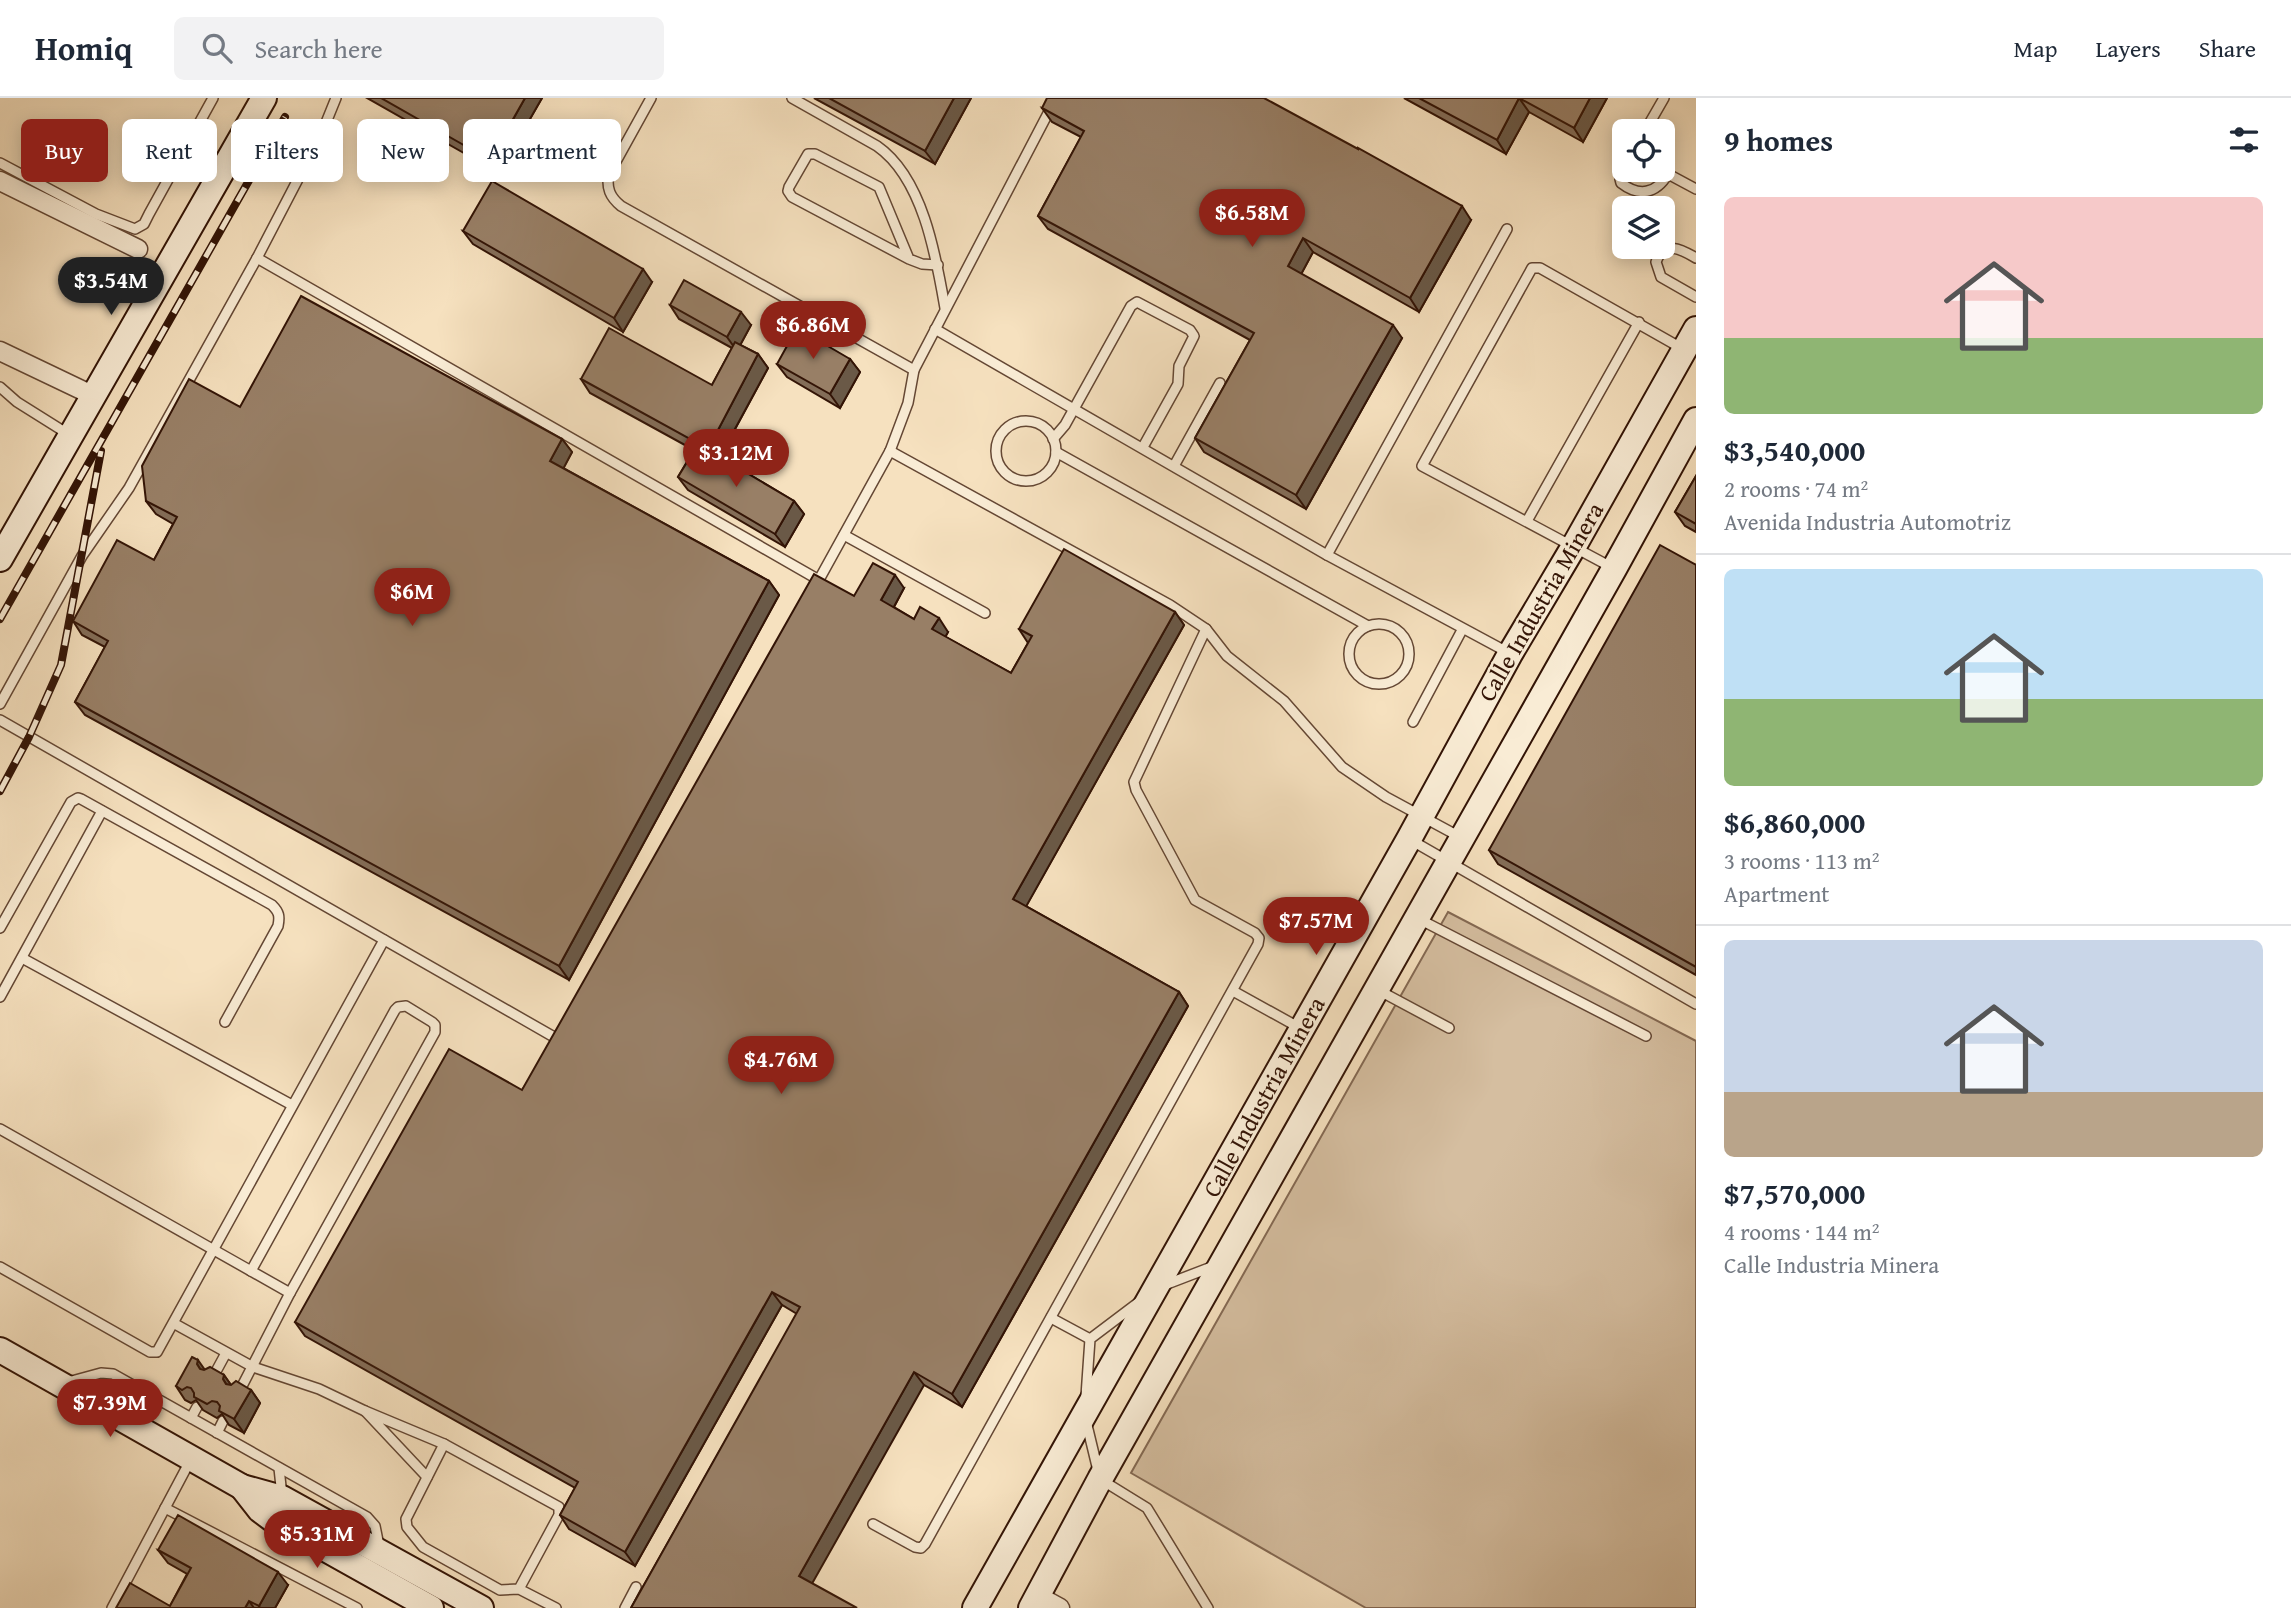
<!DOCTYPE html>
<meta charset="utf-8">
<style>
body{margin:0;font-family:"Gentium Book Plus",serif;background:#f2f2f3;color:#1f2937;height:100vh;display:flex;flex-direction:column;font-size:26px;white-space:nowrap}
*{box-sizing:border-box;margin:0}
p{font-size:23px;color:#747a83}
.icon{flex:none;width:38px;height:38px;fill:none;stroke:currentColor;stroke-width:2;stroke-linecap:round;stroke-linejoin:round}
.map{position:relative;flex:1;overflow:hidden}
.panel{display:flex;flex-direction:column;background:#fff;width:595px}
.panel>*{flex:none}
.top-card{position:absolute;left:21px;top:21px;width:665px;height:63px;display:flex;gap:14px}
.controls{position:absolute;left:1612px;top:21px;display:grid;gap:14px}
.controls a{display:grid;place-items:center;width:63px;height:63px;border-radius:10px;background:#fff;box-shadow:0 4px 18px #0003;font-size:35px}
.price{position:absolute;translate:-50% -60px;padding:0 16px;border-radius:24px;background:#8f2418;color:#fff;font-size:23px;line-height:46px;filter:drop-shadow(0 2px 4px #0008)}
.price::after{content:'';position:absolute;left:50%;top:42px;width:21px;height:16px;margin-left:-10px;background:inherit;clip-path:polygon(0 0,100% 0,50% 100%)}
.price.selected{background:#222;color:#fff}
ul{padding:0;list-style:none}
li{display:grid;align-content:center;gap:14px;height:371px;padding:0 28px}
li+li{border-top:2px solid #e0e1e3}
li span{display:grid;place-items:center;height:217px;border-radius:10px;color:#555}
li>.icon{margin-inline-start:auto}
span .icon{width:126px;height:126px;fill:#fffc;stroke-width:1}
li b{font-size:30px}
h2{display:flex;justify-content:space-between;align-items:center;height:84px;padding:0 28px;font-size:30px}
.pill{padding:0 24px;border-radius:10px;background:#fff;box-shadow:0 4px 18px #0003;font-size:24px;line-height:63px}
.pill.selected{background:#8f2418;color:#fff}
header{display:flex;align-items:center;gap:42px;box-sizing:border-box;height:98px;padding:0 35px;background:#fff;border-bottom:2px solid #e0e1e3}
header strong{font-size:33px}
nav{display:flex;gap:38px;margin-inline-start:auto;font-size:24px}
.search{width:490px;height:63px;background:#f2f2f3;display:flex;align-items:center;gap:18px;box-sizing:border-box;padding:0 24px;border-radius:10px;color:#747a83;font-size:26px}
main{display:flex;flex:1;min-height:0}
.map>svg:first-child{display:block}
</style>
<header>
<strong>Homiq</strong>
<div class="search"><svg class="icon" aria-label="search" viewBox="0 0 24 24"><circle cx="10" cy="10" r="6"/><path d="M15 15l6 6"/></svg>Search here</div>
<nav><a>Map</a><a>Layers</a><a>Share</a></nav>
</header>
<main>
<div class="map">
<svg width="1696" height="1510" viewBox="0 0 1696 1510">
<rect width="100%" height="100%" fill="#f6e1bf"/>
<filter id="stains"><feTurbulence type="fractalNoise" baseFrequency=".00286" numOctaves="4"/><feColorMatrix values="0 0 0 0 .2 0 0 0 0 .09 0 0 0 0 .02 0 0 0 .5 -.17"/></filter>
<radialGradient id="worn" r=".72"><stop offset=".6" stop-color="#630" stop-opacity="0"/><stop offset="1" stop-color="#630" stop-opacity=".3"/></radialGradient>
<polygon fill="#d5bea0" stroke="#846953" stroke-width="2" points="1448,814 1696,943 1696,1510 1366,1510 1131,1375"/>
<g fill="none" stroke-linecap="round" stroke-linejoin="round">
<defs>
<g id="lane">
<path d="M651,0L609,76C606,90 610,99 621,108L914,272"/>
<path d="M792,0L877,48C923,80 936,158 945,210"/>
<polyline points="1645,33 1664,0"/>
<polyline points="0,65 96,116 135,131 144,126 149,116 213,0"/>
<path d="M1624,71L1620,81L1621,85C1639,99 1656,96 1668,76L1696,91"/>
<polyline points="257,160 819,482"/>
<path d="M1696,160C1681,151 1664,142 1656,164L1661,179L1696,199"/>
<polyline points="909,161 879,89 815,56 808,56 789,89 788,93 792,99 909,161 922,166 938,167"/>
<polyline points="935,231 1327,457 1507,131"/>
<polyline points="0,289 17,304 68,336"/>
<circle cx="1026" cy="353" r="30"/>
<polyline points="1053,341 1065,327 1131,208 1137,204 1190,232 1194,238 1179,268 1178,286 1143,349"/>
<polyline points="890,353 1170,507 1206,531 1227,558 1284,603 1342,669 1386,699 1460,739"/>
<polyline points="1056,354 1368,528"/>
<polyline points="1174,368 1220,285"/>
<polyline points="1527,423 1639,224"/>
<polyline points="844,437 985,515"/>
<polyline points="1327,457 1509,555"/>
<polyline points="1613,470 1422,368 1532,170 1540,170 1683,251"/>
<polyline points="815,489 890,353 908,305 914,272 1056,0"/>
<circle cx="1379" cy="556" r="30"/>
<polyline points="0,606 82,458 129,390 257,160 321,37 336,0"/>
<polyline points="0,622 554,939 563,938"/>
<polyline points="1413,624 1462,532"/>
<polyline points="1409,741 1696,906"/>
<polyline points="1417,820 1646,938"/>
<path d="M0,830L71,704L78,700L81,701L272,807C279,814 280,818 278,828L225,924"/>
<polyline points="22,860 292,1007"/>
<polyline points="1378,892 1449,930"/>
<polyline points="1233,893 1300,930"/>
<polyline points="0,899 102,713"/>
<polyline points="0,1031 290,1195"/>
<polyline points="0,1169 150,1254 157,1254 384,842"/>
<polyline points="1162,1188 1214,1168"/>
<polyline points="1051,1220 1090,1241"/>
<polyline points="175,1226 253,1269 319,1291 365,1313"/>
<polyline points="213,1279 226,1255"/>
<polyline points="68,1284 101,1275 113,1276 367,1419 375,1428 379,1448"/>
<polyline points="239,1294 290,1195 435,934 435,927 432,924 406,908 398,909 395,912 251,1173"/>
<polyline points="1086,1298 1090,1241 1139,1204"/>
<polyline points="191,1320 197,1309"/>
<polyline points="1086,1323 1100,1381 1147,1410 1208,1510"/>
<polyline points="217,1335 223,1323"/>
<polyline points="279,1370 282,1398"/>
<polyline points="427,1379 365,1313 444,1346"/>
<polyline points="165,1410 357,1510"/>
<polyline points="873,1426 915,1449 921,1450 925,1446 1258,846 1259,840 1255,835 1195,802 1136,692 1134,684 1206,531"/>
<polyline points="519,1491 559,1417 559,1409 444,1346 406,1421 407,1429 423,1449 500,1492 519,1491 556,1510"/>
<polyline points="112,1510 190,1363"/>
<polyline points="625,1510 636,1489"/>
</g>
<g id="street">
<polyline points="0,83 138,151"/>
<polyline points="0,253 92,297"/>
<polyline points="1038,1498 1060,1510"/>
</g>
<g id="secondary">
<polyline points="0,461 264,0"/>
<polyline points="0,1252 242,1389 282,1400 481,1510"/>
<polyline points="242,1389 260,1412 272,1421 431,1510"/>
<polyline points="975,1510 1409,741 1510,556 1574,448 1696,231"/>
<polyline points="1031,1510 1100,1381 1614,471 1696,322"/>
</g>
</defs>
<use href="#lane" stroke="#644734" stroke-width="12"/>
<use href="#street" stroke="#644734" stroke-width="21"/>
<use href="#secondary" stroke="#331406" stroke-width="28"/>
<use href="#lane" stroke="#f9ecd5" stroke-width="9"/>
<use href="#street" stroke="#f9ecd5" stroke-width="18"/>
<use href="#secondary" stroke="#f9ecd5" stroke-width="24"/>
<defs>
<g id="rail">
<polyline points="0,521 285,19"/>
<polyline points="0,693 29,639 61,567 101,353"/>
</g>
</defs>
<use href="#rail" stroke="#331406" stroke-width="8"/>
<use href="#rail" stroke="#f9ecd5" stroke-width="5" stroke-dasharray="16" stroke-linecap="butt"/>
</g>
<g fill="#836d58" stroke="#331406" stroke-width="2">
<polygon points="367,0 542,0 499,75"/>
<polygon points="814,0 971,0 935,66"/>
<polygon points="1404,0 1607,0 1583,44 1529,14 1506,56"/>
<polygon points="1042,10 1471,122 1419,214 1313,154 1301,176 1402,240 1306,411 1204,354 1195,340 1250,242 1048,131 1038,118 1081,39 1052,24"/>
<polygon points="463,133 652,184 623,234 473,146"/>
<polygon points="670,207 751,227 740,247 758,256 768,270 720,359 794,403 804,416 785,449 688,392 678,379 694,352 590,295 581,281 712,287 732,250 679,221"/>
<polygon points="850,261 860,274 840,310 787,279 777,266"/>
<polygon points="240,309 562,341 572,354 563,370 769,483 779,497 569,882 85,617 75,604 105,549 82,537 73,523 154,462 173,426 156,416 146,403"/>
<polygon points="1696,378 1696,434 1685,428 1675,414"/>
<polygon points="1696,467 1696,877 1498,766 1489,752"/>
<polygon points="904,490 894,509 914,521 948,534 945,539 1011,575 1028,545 1019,531 1175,514 1184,527 1026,808 1179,894 1188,908 962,1309 924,1287 631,1510 797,1216 782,1207 635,1468 569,1431 560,1417 575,1390 305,1238 295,1224 522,992 854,498"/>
<polygon points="205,1272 224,1277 231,1287 251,1292 260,1305 244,1335 229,1327 222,1316 217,1320 203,1312 196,1302 191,1305 185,1302 176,1288"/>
<polygon points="158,1452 288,1487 275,1510 116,1510 170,1508 187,1476 168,1465"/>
</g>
<g fill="#6a5947" stroke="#331406" stroke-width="2">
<polygon points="525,0 542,0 499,75 490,62"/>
<polygon points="954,0 971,0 935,66 925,53"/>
<polygon points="1519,0 1529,14 1506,56 1497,42"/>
<polygon points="1590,0 1607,0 1583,44 1574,30"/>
<polygon points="1462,108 1471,122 1419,214 1410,200"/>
<polygon points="1303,140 1313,154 1298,182 1288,168"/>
<polygon points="643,171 652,184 623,234 614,220"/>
<polygon points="741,214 751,227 737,253 727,239"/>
<polygon points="1393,227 1402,240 1306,411 1296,397"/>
<polygon points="758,256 768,270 717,364 708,351"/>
<polygon points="850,261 860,274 840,310 830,296"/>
<polygon points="562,341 572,354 560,377 550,363"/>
<polygon points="794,403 804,416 785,449 775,436"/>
<polygon points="895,477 904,490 890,516 881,502"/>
<polygon points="769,483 779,497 569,882 559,868"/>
<polygon points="1175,514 1184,527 1023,814 1013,801"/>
<polygon points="939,520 948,534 942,545 932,531"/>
<polygon points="1179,894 1188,908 962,1309 952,1296"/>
<polygon points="772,1194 782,1207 635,1468 625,1454"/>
<polygon points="198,1262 207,1275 209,1285 197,1266"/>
<polygon points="914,1274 924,1287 809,1491 799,1478"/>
<polygon points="224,1277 233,1290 232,1295 223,1281"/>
<polygon points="251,1292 260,1305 244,1335 234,1321"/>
<polygon points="278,1474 288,1487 275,1510 260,1510 259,1508"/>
<polygon points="249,1503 254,1510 245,1510"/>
</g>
<g fill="#987f66" stroke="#331406" stroke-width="2">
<polygon points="381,0 525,0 490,62"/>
<polygon points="829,0 954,0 925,53"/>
<polygon points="1047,0 1264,0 1358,51 1358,50 1462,108 1410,200 1303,140 1288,168 1393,227 1296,397 1195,340 1254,235 1038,118 1084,33 1042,10"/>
<polygon points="1419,0 1590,0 1574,30 1519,0 1497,42"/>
<polygon points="492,83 643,171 614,220 463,133"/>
<polygon points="684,182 741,214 727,239 670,207"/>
<polygon points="301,198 562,341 550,363 769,483 559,868 75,604 108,543 73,523 117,442 154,462 177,419 146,403 142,368 189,281 240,309"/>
<polygon points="609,230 712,287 735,244 758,256 708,351 581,281"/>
<polygon points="797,230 850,261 830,296 777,266"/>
<polygon points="698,346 794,403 775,436 678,379"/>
<polygon points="1696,378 1696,426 1675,414"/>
<polygon points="1660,447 1696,467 1696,869 1489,752"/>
<polygon points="1064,451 1175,514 1013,801 1179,894 952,1296 914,1274 799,1478 857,1510 631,1510 800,1209 772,1194 625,1454 560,1417 578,1384 295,1224 449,951 522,992 814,476 854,498 873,465 895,477 881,502 914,521 920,509 939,520 932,531 1011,575 1032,538 1019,531"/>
<polygon points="192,1259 198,1262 197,1266 200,1271 204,1272 210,1269 224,1277 223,1281 226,1286 231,1287 236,1283 251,1292 234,1321 219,1313 220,1308 217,1304 212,1303 207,1306 194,1299 194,1295 191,1290 187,1289 182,1292 176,1288"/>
<polygon points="178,1417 278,1474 259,1508 249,1503 245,1510 116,1510 130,1485 170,1508 191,1470 158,1452"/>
</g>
<g text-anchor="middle" stroke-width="5" stroke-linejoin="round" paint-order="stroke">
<g font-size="24" fill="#331406" stroke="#f9ecd5">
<text transform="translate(1541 504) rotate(-60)" y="8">Calle Industria Minera</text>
<text transform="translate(1264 999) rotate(-61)" y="8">Calle Industria Minera</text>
</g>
</g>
<rect width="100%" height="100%" filter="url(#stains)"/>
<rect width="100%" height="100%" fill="url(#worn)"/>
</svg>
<div class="controls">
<a><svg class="icon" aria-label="locate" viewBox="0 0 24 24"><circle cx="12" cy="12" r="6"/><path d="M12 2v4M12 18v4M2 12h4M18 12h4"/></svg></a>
<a><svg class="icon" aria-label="layers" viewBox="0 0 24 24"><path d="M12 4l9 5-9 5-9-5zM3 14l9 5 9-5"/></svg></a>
</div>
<b class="price" style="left:1252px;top:151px">$6.58M</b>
<b class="price selected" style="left:111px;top:219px">$3.54M</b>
<b class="price" style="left:813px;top:263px">$6.86M</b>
<b class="price" style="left:736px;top:391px">$3.12M</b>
<b class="price" style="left:412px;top:530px">$6M</b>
<b class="price" style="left:1316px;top:859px">$7.57M</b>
<b class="price" style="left:781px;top:998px">$4.76M</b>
<b class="price" style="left:110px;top:1341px">$7.39M</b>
<b class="price" style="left:317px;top:1472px">$5.31M</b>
<div class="top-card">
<a class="pill selected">Buy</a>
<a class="pill">Rent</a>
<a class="pill">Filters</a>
<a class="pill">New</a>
<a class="pill">Apartment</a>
</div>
</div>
<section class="panel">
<h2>9 homes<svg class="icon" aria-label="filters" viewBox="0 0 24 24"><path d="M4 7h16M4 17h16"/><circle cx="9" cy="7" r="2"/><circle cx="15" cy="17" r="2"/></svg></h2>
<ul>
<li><span style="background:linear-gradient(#f6c9c9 65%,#8fb573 0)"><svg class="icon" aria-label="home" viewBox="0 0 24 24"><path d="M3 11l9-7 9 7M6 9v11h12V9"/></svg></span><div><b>$3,540,000</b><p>2 rooms · 74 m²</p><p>Avenida Industria Automotriz</p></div></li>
<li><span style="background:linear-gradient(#bfe0f5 60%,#8fb573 0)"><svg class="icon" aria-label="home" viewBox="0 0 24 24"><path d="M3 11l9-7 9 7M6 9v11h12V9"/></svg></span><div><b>$6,860,000</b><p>3 rooms · 113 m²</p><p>Apartment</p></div></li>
<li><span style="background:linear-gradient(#c9d6e8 70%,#b9a48a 0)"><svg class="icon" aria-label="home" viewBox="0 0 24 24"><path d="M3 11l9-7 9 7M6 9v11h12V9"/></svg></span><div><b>$7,570,000</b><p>4 rooms · 144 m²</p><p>Calle Industria Minera</p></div></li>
</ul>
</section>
</main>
